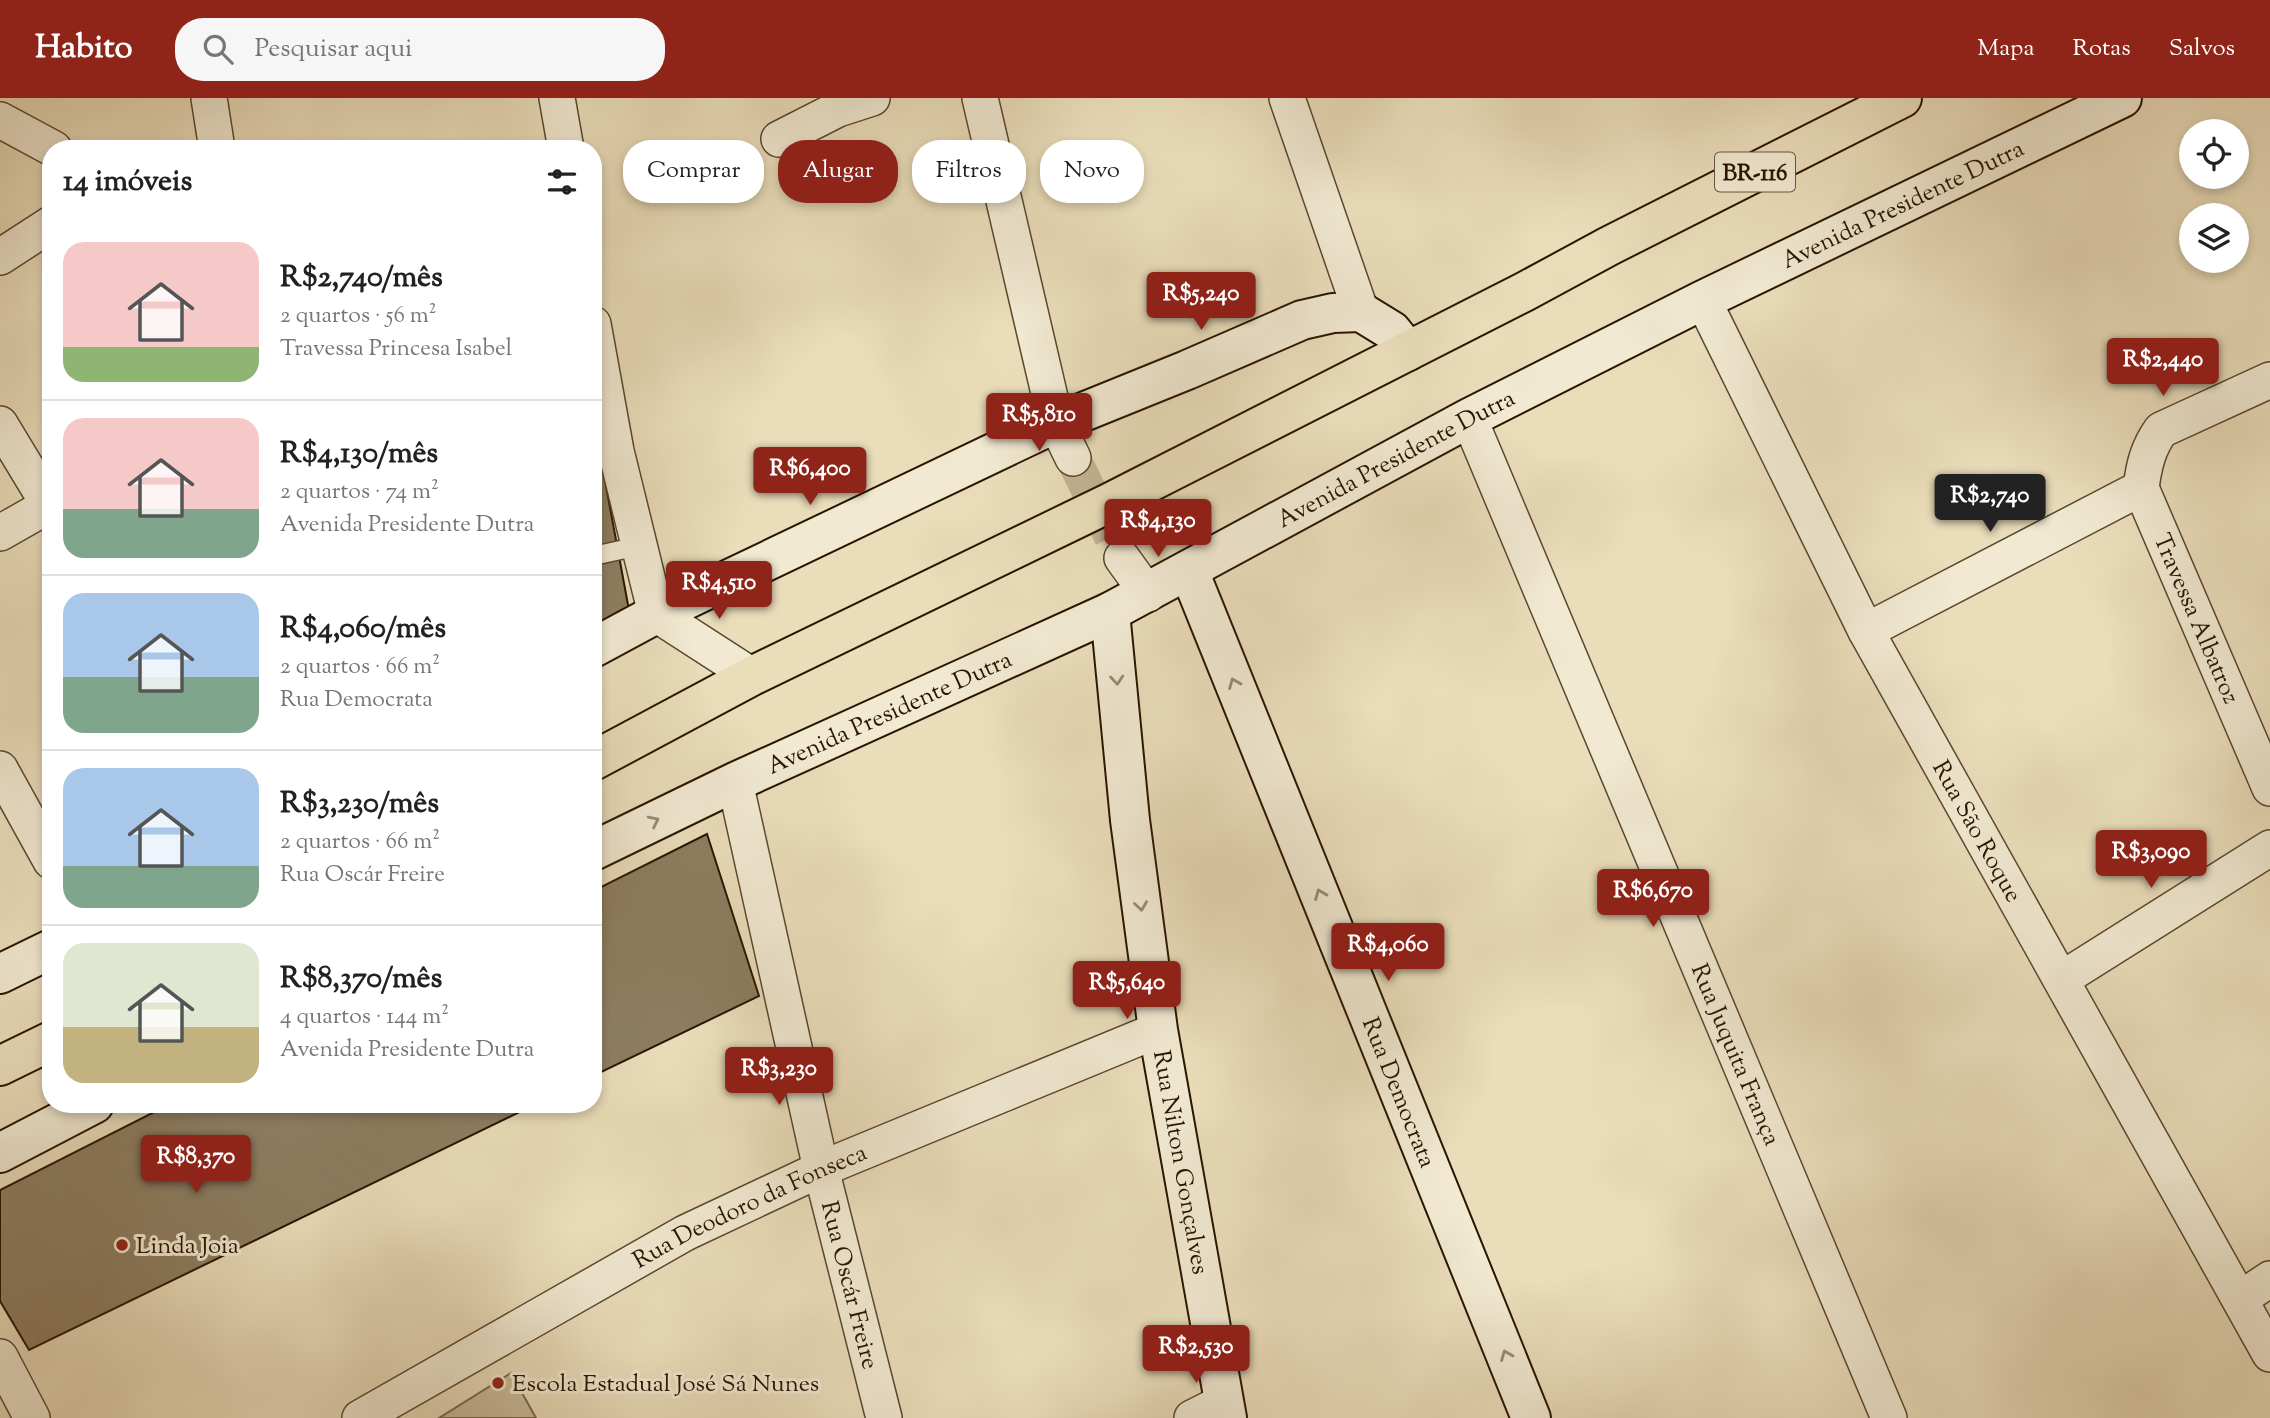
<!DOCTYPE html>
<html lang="pt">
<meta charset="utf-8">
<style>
body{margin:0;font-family:"Sorts Mill Goudy",serif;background:#f6f6f6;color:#222;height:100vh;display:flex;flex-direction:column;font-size:26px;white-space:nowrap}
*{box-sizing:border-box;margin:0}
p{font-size:23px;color:#767676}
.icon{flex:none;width:38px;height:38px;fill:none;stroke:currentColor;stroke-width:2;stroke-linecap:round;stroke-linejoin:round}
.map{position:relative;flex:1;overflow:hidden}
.drawer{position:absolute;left:42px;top:42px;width:560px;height:973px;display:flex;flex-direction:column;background:#fff;border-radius:28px;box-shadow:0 4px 10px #0003}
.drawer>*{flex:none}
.top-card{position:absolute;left:623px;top:42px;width:665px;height:63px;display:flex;gap:14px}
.tools{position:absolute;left:2179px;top:21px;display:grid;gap:14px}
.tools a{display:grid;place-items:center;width:70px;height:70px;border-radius:50%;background:#fff;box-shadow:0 4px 10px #0003;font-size:35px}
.price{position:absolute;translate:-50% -60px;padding:0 16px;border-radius:7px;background:#8f2418;color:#fff;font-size:23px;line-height:46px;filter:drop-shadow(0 2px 4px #0008)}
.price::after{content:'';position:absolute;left:50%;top:42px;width:21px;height:16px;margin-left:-10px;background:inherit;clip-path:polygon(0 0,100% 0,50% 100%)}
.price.selected{background:#222;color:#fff}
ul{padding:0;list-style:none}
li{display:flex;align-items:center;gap:21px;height:175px;padding:0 21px}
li+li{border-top:2px solid #e0e0e0}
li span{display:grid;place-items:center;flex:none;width:196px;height:140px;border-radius:21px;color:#555}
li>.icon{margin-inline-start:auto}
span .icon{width:84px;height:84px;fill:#fffc;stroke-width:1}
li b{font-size:30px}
h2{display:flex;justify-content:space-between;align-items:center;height:84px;padding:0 21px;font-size:30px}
.tag{padding:0 24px;border-radius:28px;background:#fff;box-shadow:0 4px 10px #0003;font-size:24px;line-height:63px}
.tag.selected{background:#8f2418;color:#fff}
header{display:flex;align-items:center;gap:42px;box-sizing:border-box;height:98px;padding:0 35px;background:#8f2418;color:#fff}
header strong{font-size:33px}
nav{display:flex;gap:38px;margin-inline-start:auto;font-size:24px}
.search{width:490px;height:63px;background:#f6f6f6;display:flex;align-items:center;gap:18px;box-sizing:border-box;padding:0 24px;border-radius:28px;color:#767676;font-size:26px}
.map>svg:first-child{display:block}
</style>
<header>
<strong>Habito</strong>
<div class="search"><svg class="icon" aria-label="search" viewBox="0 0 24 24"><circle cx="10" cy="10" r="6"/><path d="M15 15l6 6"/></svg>Pesquisar aqui</div>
<nav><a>Mapa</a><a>Rotas</a><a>Salvos</a></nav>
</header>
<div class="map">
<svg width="2270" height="1320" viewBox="0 0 2270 1320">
<rect width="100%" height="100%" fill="#eaddba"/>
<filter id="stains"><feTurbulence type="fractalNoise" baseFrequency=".00286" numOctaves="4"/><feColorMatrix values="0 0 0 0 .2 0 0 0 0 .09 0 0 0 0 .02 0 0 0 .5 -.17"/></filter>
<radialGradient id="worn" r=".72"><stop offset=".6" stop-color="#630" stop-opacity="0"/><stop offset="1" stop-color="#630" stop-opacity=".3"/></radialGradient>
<polygon fill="#c9bb9a" stroke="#79684d" stroke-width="2" points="511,1275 536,1320 439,1320"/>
<g fill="#8d7d61" stroke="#291500" stroke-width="2">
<polygon points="599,350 631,523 593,543 593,353"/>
<polygon points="707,736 759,898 593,978 593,793"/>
<polygon points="170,1006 536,1006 29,1252 0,1203 0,1092"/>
</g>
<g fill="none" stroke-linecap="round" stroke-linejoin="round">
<polyline stroke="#c3b595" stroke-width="35" stroke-dasharray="35 18" stroke-linecap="butt" points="1073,360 1122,460"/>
<defs>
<polyline id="lane" points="593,458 639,448"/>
<g id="street">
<polyline points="209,0 217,51"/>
<polyline points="557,0 566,51"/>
<polyline points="980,0 1056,325 1073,360"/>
<polyline points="1287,0 1361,214"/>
<polyline points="0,22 54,51"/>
<polyline points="779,41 838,11 872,0"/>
<polyline points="0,159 51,126"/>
<path id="s1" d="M1703,202L1866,533L2270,1256"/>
<polyline points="593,226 616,353 656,516 752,578"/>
<path id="s2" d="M1469,320L1889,1320"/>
<polyline points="0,326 49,407"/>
<path id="s3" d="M2141,390L2270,690"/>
<path d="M2141,390C2144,367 2148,350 2161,332L2270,282"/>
<polyline points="0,435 51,406"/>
<polyline points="1122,460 1148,496"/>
<polyline points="1866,533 2141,390"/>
<polyline points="0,671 51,763"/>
<path id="s4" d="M735,684L821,1071L884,1320"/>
<polyline points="2062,881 2270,750"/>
<polyline points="2240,1201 2270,1181"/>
<polyline points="0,1259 32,1320"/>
<path id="s5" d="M360,1320L685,1135L821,1071L1158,932"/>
<polyline points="1192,1320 1224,1304"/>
</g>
<g id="secondary">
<path id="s6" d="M1189,473L1531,1320"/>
<path id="s7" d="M1110,514L1130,722L1158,932L1227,1320"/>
<polyline points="593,550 656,516 1056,325 1187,272 1302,222 1333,215 1361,214 1392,233 1408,253"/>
<path id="s8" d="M593,753L735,684L1110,514L1469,320L1703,202L2122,0"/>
<polyline points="0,876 51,851"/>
<polyline points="0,1055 94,1006"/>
</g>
<g id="highway">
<polyline points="593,663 752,578 1109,405 1524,194 1609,148 1902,0"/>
<polyline points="0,968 51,943"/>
</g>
</defs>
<use href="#lane" stroke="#59472e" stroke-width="21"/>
<use href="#street" stroke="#59472e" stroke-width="38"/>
<use href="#secondary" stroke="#291500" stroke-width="42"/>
<use href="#highway" stroke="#291500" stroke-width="42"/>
<use href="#lane" stroke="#f1e9d2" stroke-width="18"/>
<use href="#street" stroke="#f1e9d2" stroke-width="35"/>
<use href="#secondary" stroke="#f1e9d2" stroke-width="38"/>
<use href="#highway" stroke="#eaddba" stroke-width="38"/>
</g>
<defs><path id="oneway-chevron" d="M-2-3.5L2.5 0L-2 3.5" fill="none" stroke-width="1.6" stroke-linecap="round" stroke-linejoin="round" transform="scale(1.75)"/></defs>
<g stroke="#978a74">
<use href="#oneway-chevron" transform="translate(1117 582) rotate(85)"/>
<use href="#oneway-chevron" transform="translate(1234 585) rotate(-112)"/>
<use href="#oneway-chevron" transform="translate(654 723) rotate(-26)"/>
<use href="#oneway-chevron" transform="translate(1320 796) rotate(-112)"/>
<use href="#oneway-chevron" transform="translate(1141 808) rotate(82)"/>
<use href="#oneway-chevron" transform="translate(1506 1257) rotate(-112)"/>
</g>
<g fill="#8f2418" stroke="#f1e9d2" stroke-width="2.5">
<circle cx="122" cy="1147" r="7"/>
<circle cx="498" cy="1285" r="7"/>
</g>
<g text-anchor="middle" stroke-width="6" stroke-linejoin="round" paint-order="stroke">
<rect fill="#f1e9d2" stroke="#65553f" stroke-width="2" x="1715" y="54.5" width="80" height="39" rx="5"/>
<g font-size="23" font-weight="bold" fill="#291500">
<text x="1755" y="82">BR-116</text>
</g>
<g font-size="24" fill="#291500" stroke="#f1e9d2">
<text dy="8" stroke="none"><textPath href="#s8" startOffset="1461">Avenida Presidente Dutra</textPath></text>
<text dy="8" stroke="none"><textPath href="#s8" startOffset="894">Avenida Presidente Dutra</textPath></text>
<text dy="8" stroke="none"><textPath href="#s3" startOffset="142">Travessa Albatroz</textPath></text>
<text dy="8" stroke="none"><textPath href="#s8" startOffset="327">Avenida Presidente Dutra</textPath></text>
<text dy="8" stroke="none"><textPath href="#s1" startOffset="598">Rua São Roque</textPath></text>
<text dy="8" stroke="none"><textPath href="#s2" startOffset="690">Rua Juquita França</textPath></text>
<text dy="8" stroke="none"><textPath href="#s6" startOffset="562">Rua Democrata</textPath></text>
<text dy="8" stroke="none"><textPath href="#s7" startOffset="555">Rua Nilton Gonçalves</textPath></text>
<text dy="8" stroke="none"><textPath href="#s5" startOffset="444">Rua Deodoro da Fonseca</textPath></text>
<text dy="8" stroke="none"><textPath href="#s4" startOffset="516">Rua Oscár Freire</textPath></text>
</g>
<g font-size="24" fill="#291500" stroke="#f1e9d2" text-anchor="start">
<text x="136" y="1155">Linda Joia</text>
<text x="512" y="1293">Escola Estadual José Sá Nunes</text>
</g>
</g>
<rect width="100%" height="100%" filter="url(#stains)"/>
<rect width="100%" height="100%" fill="url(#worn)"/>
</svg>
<div class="tools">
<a><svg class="icon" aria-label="locate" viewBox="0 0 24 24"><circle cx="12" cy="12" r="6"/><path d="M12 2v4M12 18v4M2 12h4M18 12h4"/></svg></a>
<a><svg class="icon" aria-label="layers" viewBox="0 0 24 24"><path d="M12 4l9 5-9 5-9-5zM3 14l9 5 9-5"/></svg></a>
</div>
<b class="price" style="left:1201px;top:234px">R$5,240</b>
<b class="price" style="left:2163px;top:300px">R$2,440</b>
<b class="price" style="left:1039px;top:355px">R$5,810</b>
<b class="price" style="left:810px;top:409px">R$6,400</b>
<b class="price selected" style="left:1990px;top:436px">R$2,740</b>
<b class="price" style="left:1158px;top:461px">R$4,130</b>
<b class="price" style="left:719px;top:523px">R$4,510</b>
<b class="price" style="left:2151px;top:792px">R$3,090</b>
<b class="price" style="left:1653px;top:831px">R$6,670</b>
<b class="price" style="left:1388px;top:885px">R$4,060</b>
<b class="price" style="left:1127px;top:923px">R$5,640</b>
<b class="price" style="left:779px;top:1009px">R$3,230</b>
<b class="price" style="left:196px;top:1097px">R$8,370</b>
<b class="price" style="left:1196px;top:1287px">R$2,530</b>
<div class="top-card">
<a class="tag">Comprar</a>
<a class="tag selected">Alugar</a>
<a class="tag">Filtros</a>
<a class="tag">Novo</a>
</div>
<section class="drawer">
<h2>14 imóveis<svg class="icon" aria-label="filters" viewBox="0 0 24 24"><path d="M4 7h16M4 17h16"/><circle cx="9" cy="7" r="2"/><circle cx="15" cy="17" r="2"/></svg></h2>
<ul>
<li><span style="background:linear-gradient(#f6c9c9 75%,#8fb573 0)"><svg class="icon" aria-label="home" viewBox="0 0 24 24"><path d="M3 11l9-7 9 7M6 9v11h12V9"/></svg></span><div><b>R$2,740/mês</b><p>2 quartos · 56 m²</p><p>Travessa Princesa Isabel</p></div></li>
<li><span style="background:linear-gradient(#f6c9c9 65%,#7fa58c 0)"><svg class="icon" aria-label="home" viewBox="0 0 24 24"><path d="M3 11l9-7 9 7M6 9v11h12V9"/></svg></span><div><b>R$4,130/mês</b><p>2 quartos · 74 m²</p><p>Avenida Presidente Dutra</p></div></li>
<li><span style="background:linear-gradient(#a9c7e8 60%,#7fa58c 0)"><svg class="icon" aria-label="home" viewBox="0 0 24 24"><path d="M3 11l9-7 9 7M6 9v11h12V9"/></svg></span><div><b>R$4,060/mês</b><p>2 quartos · 66 m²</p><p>Rua Democrata</p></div></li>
<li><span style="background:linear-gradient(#a9c7e8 70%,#7fa58c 0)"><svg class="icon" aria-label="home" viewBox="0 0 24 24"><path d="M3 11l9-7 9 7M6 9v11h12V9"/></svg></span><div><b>R$3,230/mês</b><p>2 quartos · 66 m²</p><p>Rua Oscár Freire</p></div></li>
<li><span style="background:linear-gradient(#dfe7d0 60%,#c2b280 0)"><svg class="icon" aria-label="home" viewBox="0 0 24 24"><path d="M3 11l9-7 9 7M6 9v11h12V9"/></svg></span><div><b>R$8,370/mês</b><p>4 quartos · 144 m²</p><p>Avenida Presidente Dutra</p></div></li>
</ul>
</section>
</div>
